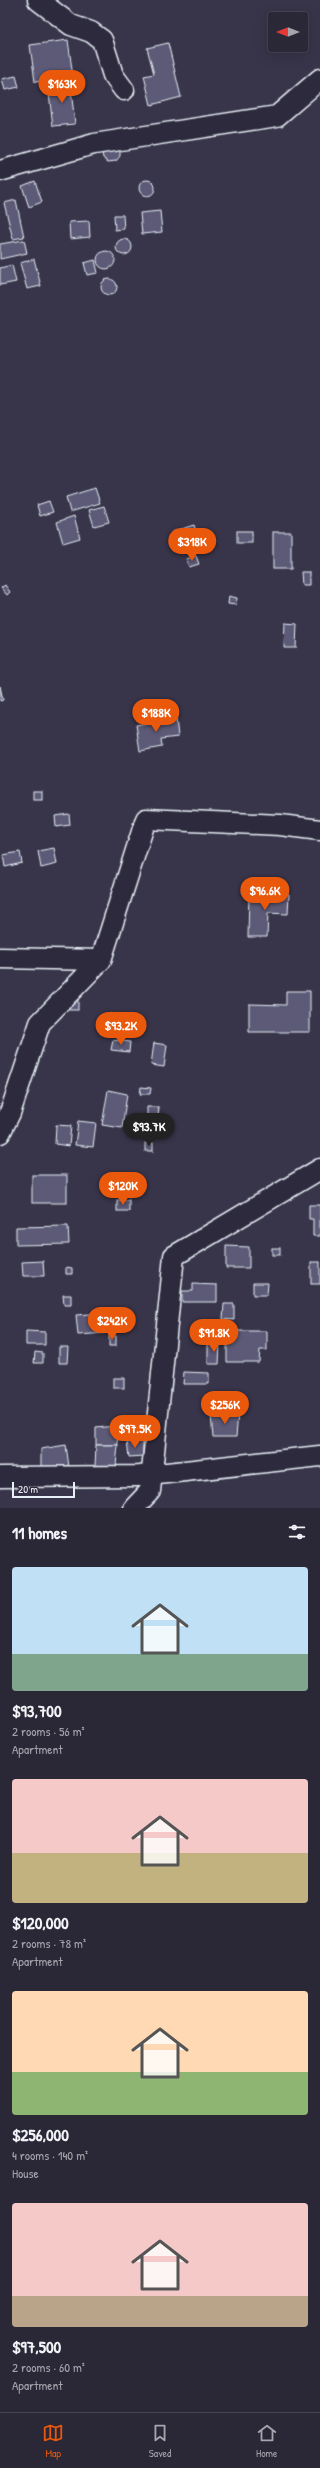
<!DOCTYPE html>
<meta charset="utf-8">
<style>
body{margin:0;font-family:"Patrick Hand",sans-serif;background:#322f3f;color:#f1f3f6;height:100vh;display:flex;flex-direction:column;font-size:15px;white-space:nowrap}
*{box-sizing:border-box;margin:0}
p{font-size:13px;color:#a5a5ad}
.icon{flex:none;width:22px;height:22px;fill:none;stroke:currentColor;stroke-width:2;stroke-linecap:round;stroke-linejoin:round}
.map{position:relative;height:1508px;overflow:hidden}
.panel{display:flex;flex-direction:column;background:#2a2737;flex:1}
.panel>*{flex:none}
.needle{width:26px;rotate:270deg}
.buttons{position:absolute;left:268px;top:12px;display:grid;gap:8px}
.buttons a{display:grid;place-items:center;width:40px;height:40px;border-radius:4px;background:#2a2737;box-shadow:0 4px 16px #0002,0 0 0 1px #464452;font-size:20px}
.scale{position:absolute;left:12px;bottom:10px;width:63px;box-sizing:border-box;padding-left:4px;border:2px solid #e8f1f8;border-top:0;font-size:11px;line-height:14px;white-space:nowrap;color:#e8f1f8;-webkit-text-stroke:3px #2f2a3d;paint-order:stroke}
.price{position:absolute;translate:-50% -34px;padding:0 9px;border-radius:14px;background:#ea580c;color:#fff;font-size:13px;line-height:26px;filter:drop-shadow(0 1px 2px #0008)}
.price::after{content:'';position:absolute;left:50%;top:24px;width:12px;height:9px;margin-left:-6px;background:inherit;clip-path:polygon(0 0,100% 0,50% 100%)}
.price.current{background:#222;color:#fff}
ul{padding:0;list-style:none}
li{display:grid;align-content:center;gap:8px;height:212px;padding:0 12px}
li span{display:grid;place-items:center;height:124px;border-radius:4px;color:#555}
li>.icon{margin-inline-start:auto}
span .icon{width:72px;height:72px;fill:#fffc;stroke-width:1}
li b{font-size:17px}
h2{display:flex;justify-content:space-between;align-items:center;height:48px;padding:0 12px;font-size:17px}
.dock{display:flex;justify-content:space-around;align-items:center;height:56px;border-top:1px solid #464452;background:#2a2737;font-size:11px;color:#a5a5ad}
.dock a{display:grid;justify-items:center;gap:2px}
.dock .current{color:#ea580c}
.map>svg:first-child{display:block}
</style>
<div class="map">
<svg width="320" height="1508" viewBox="0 0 320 1508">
<rect width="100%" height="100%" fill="#383449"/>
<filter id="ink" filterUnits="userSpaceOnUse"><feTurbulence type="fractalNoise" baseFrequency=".025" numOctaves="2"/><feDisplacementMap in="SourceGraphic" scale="8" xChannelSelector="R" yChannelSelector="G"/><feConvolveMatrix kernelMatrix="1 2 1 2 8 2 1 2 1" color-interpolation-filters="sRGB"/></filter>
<g filter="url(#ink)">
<g fill="#5b5a77" stroke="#e8f1f8">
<polygon points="68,40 73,77 35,82 30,45"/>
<polygon points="168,43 181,97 151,105 144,76 154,74 147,48"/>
<polygon points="16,76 19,87 5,90 2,79"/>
<polygon points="70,82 75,124 53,126 48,85"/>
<polygon points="120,150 120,156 116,161 108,162 103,158 102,152"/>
<circle cx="147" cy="188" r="8"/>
<polygon points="35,181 42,202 29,207 22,186"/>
<polygon points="16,200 24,237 13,239 4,203"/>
<polygon points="160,211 162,232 142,234 140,213"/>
<polygon points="114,215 123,215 124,229 115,230"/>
<polygon points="89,221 90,237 70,239 69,222"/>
<circle cx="124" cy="247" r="8"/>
<polygon points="24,240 27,253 0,259 0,244"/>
<circle cx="106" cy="260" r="9"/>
<polygon points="34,259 41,286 27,289 20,263"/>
<polygon points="95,260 98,273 87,275 84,263"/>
<polygon points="12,265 16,282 0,285 0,268"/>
<circle cx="109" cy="287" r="8"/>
<polygon points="95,488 100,503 70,512 66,497"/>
<polygon points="49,501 53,512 40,516 37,505"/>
<polygon points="104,506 109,522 94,526 89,510"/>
<polygon points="74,516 80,538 63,543 57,522"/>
<polygon points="194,525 199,541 177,548 172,532"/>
<rect x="237" y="531" width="15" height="12"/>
<rect x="273" y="532" width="18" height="37"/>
<polygon points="196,556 199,564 189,567 186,559"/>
<polygon points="301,572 309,572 309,585 302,585"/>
<polygon points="5,585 10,592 7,595 1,588"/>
<polygon points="229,596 237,598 236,605 228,604"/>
<polygon points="285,623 297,624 296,648 284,648"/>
<polygon points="0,686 3,700 0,701"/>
<polygon points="176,718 178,737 161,739 162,747 140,751 136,725"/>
<rect x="33" y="791" width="9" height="9"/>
<polygon points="69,814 70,825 56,827 55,816"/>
<polygon points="54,848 57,864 41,868 38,851"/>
<polygon points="20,852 22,863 5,867 3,855"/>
<polygon points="249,893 289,894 288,914 268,913 267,937 248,937"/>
<rect x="67" y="978" width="11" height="32"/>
<polygon points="286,991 310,991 310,1032 249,1032 249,1004 286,1005"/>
<polygon points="109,1014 118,1015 117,1024 108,1023"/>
<polygon points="113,1040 130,1042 129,1052 111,1050"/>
<polygon points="154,1043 167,1045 164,1067 151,1065"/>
<polygon points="141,1087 151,1088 150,1094 140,1094"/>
<polygon points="108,1090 127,1094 122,1128 102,1125"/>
<polygon points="147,1107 159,1107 158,1117 147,1117"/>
<polygon points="78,1121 96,1123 93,1147 75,1145"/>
<polygon points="56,1125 71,1126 69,1146 55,1144"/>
<rect x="145" y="1143" width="8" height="8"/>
<rect x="32" y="1175" width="35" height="28"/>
<rect x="117" y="1200" width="12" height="11"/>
<polygon points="309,1205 320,1205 320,1236 313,1236 313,1219 309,1219"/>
<polygon points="68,1226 69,1244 16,1245 16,1227"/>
<polygon points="226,1246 249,1247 249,1268 226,1268"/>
<rect x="272" y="1248" width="8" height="7"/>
<polygon points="43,1261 44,1276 23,1276 22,1262"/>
<rect x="311" y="1262" width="9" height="22"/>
<polygon points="66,1267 72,1268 72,1274 66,1274"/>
<polygon points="253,1283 268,1283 267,1295 253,1295"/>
<polygon points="193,1284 217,1285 217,1302 182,1302 182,1291 193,1291"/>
<polygon points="63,1295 71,1295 71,1305 64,1305"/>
<polygon points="224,1304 234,1304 234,1320 223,1319"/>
<polygon points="104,1313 106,1333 78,1335 76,1315"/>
<polygon points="26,1331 45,1332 45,1345 26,1345"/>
<polygon points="227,1331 267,1331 267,1350 260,1350 259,1362 227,1362"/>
<rect x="109" y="1336" width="7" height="10"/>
<polygon points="208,1342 220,1342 219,1364 208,1364"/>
<polygon points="59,1347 68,1347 67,1363 59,1363"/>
<polygon points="35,1352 43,1353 43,1363 34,1363"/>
<polygon points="184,1372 209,1373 209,1384 183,1384"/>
<rect x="113" y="1378" width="11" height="10"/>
<polygon points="238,1413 236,1437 213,1437 211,1415"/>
<polygon points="116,1426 118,1445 96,1445 96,1428"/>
<polygon points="143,1441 143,1456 129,1457 127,1442"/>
<polygon points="66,1445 69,1467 41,1469 41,1449"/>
<polygon points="96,1445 118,1445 116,1466 95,1466"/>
</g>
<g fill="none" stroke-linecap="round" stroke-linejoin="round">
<defs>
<g id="minor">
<polyline points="38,0 71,25 91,32 102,40 113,75 124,90"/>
<polyline points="0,171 94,144 277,116 320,79"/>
<polyline points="0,958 101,960"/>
<polyline points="0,1133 10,1113 40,1023 101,960 146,819 280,825 320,830"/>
<polyline points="0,1477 140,1476 320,1456"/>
<polyline points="134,1508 150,1491 174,1256 320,1169"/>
</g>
</defs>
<use href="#minor" stroke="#e8f1f8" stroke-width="23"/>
<use href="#minor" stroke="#2f2a3d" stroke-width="20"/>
</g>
</g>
</svg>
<div class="buttons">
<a><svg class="needle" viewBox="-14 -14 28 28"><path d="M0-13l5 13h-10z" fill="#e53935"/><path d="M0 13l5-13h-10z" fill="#a5a5ad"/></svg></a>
</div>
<div class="scale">20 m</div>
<b class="price" style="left:62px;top:104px">$163K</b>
<b class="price" style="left:192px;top:562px">$318K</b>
<b class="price" style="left:156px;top:733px">$188K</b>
<b class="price" style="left:265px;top:911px">$96.6K</b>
<b class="price" style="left:121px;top:1046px">$93.2K</b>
<b class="price current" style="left:149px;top:1147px">$93.7K</b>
<b class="price" style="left:123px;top:1206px">$120K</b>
<b class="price" style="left:112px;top:1341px">$242K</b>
<b class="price" style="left:214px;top:1353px">$91.8K</b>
<b class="price" style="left:225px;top:1425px">$256K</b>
<b class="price" style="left:135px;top:1449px">$97.5K</b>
</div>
<section class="panel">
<h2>11 homes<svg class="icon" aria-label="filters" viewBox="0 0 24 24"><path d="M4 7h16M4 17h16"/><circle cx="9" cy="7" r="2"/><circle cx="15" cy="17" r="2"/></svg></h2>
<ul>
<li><span style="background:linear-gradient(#bfe0f5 70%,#7fa58c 0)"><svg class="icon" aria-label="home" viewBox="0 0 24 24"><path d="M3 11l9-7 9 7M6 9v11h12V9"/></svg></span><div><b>$93,700</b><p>2 rooms · 56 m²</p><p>Apartment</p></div></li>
<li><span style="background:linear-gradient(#f6c9c9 60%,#c2b280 0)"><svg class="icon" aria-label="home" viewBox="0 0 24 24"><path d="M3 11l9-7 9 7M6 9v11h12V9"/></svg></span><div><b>$120,000</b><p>2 rooms · 78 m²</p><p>Apartment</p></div></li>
<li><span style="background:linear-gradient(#ffd9b3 65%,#8fb573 0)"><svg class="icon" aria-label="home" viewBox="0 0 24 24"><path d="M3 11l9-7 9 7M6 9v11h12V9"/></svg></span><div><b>$256,000</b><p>4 rooms · 140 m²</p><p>House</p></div></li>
<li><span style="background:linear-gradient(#f6c9c9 75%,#b9a48a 0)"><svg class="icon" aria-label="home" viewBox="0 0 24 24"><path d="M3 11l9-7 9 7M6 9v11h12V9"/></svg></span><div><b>$97,500</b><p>2 rooms · 60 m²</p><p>Apartment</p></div></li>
</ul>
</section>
<nav class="dock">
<a class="current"><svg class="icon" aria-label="map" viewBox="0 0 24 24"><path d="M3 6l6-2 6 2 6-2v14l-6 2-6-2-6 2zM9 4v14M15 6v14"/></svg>Map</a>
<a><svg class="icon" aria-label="saved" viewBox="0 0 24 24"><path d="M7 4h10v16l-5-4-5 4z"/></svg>Saved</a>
<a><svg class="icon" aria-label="home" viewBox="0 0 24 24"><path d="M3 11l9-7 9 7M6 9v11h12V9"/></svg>Home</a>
</nav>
